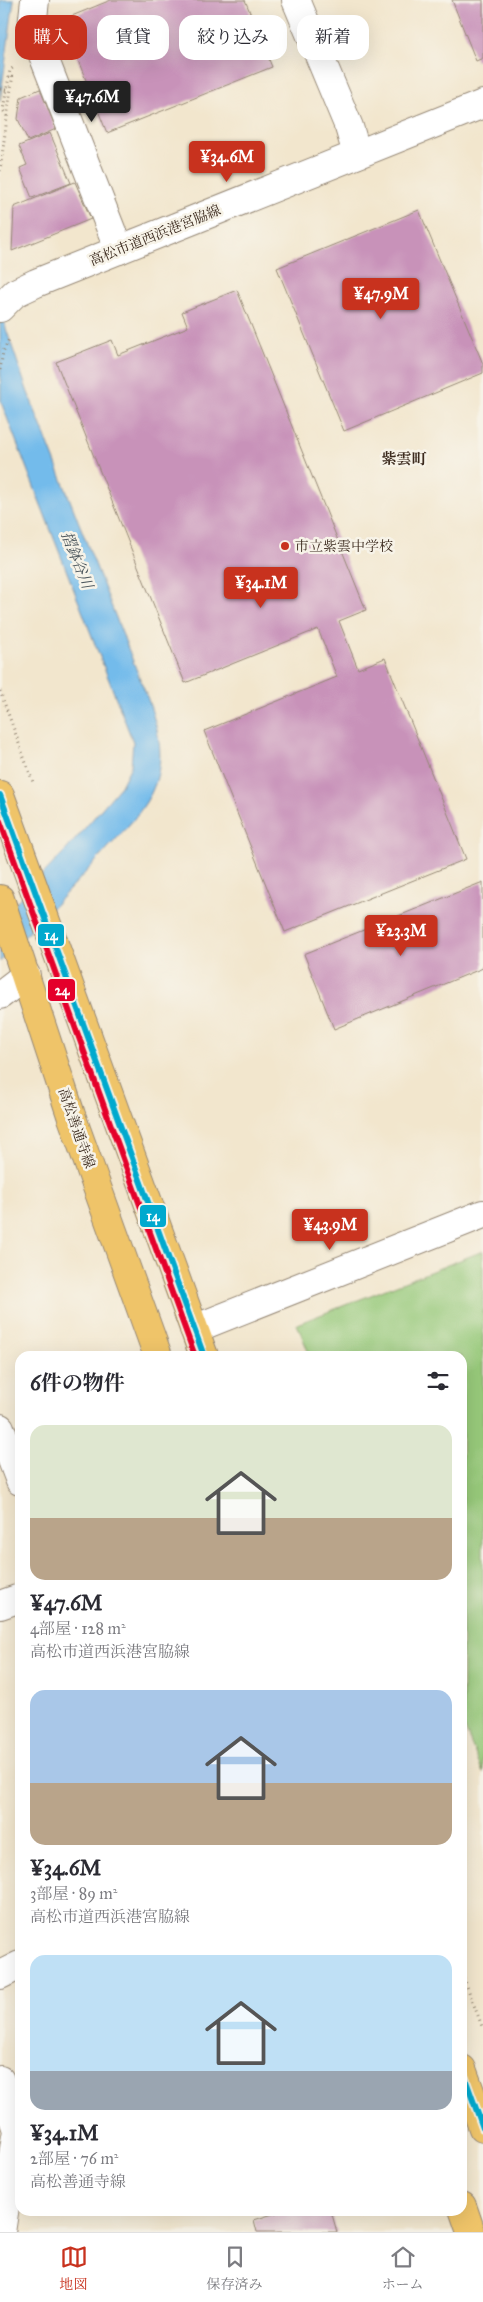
<!DOCTYPE html>
<html lang="ja">
<meta charset="utf-8">
<style>
body{margin:0;font-family:"IM FELL Great Primer","Noto Serif JP",serif;background:#f7f7f7;color:#2b2b33;height:100vh;display:flex;flex-direction:column;font-size:19px;white-space:nowrap}
*{box-sizing:border-box;margin:0}
p{font-size:16px;color:#7c7c81}
.icon{flex:none;width:28px;height:28px;fill:none;stroke:currentColor;stroke-width:2;stroke-linecap:round;stroke-linejoin:round}
.map{position:relative;flex:1;overflow:hidden}
.drawer{position:absolute;left:15px;top:1351px;width:452px;height:865px;display:flex;flex-direction:column;background:#fff;border-radius:15px;box-shadow:0 5px 20px #0002}
.drawer>*{flex:none}
.guide{position:absolute;left:15px;top:15px;width:454px;height:45px;display:flex;gap:10px}
.price{position:absolute;translate:-50% -42px;padding:0 11px;border-radius:5px;background:#c8321e;color:#fff;font-size:16px;line-height:32px;filter:drop-shadow(0 1px 2px #0008)}
.price::after{content:'';position:absolute;left:50%;top:30px;width:15px;height:11px;margin-left:-8px;background:inherit;clip-path:polygon(0 0,100% 0,50% 100%)}
.price.current{background:#222;color:#fff}
ul{padding:0;list-style:none}
li{display:grid;align-content:center;gap:10px;height:265px;padding:0 15px}
li span{display:grid;place-items:center;height:155px;border-radius:15px;color:#555}
li>.icon{margin-inline-start:auto}
span .icon{width:90px;height:90px;fill:#fffc;stroke-width:1}
li b{font-size:21px}
h2{display:flex;justify-content:space-between;align-items:center;height:60px;padding:0 15px;font-size:21px}
.pill{padding:0 18px;border-radius:15px;background:#fff;box-shadow:0 5px 20px #0002;font-size:18px;line-height:45px}
.pill.current{background:#c8321e;color:#fff}
.menu{display:flex;justify-content:space-around;align-items:center;height:70px;border-top:1px solid #e1e1e2;background:#fff;font-size:14px;color:#7c7c81}
.menu a{display:grid;justify-items:center;gap:2px}
.menu .current{color:#c8321e}
.map>svg:first-child{display:block}
</style>
<div class="map">
<svg width="483" height="2232" viewBox="0 0 483 2232">
<rect width="100%" height="100%" fill="#f7f3e8"/>
<filter id="ink" filterUnits="userSpaceOnUse"><feTurbulence type="fractalNoise" baseFrequency=".02" numOctaves="2"/><feDisplacementMap in="SourceGraphic" scale="10" xChannelSelector="R" yChannelSelector="G"/><feConvolveMatrix kernelMatrix="1 2 1 2 8 2 1 2 1" color-interpolation-filters="sRGB"/></filter>
<filter id="wash" filterUnits="userSpaceOnUse"><feTurbulence type="fractalNoise" baseFrequency=".0096" numOctaves="4" result="noise"/><feDisplacementMap in="SourceGraphic" scale="20" xChannelSelector="R" yChannelSelector="G"/><feGaussianBlur stdDeviation="1.12" result="paint"/><feColorMatrix in="noise" values="0 0 0 0 0 0 0 0 0 0 0 0 0 0 0 0 0 1.4 0 .05"/><feComposite in="paint" operator="in"/></filter>
<g filter="url(#wash)">
<rect width="100%" height="100%" fill="#f2e6cd"/>
<polygon fill="#97c97a" stroke="#697a4c" points="483,1251 483,1773 463,1724 462,1356 310,1356 297,1324"/>
<g fill="#73bbeb" stroke="#577284">
<polygon points="0,0 14,0 0,101"/>
<path d="M0,311L27,390L149,702C158,730 165,755 155,784C146,809 125,829 108,848C73,887 36,924 0,962V919L67,849L121,786L131,766L133,742L1,402Z"/>
</g>
<g id="blocks">
<g fill="#c892b9">
<polygon points="111,0 245,0 272,67 107,133 62,20"/>
<polygon points="452,0 483,0 483,58 476,61"/>
<polygon points="40,89 56,129 28,141 18,119 21,97"/>
<polygon points="50,133 71,183 32,198 20,168 27,165 19,146"/>
<polygon points="75,182 91,219 12,251 14,207"/>
<polygon points="419,210 483,364 483,373 344,431 277,268"/>
<polygon points="237,290 366,610 339,621 358,669 385,658 466,859 285,932 204,731 337,677 318,629 185,683 56,362 112,340 118,355 188,327 182,312"/>
<polygon points="483,882 483,968 334,1029 304,954"/>
<polygon points="282,2211 331,2211 337,2232 257,2232 254,2220"/>
</g>
</g>
</g>
<g filter="url(#ink)">
<use href="#blocks" fill-opacity="0" stroke="#968876" stroke-width="1"/>
<g fill="none" stroke-linecap="round" stroke-linejoin="round">
<defs>
<g id="minor">
<polyline points="35,0 32,27 119,250"/>
<polyline points="296,0 349,127 357,154"/>
<polyline points="0,308 15,293 36,283 483,104"/>
<polyline points="0,995 26,975"/>
<polyline points="194,1329 483,1214"/>
<polyline points="0,1428 20,1481"/>
<polyline points="0,1605 20,1598"/>
<polyline points="0,1975 20,1965"/>
<polyline points="0,2080 17,2130 1,2232"/>
</g>
<g id="major">
<polyline points="0,795 204,1356"/>
<polyline points="0,899 71,1115 158,1356"/>
<polyline points="462,2069 483,2128"/>
<polyline points="462,2206 471,2232"/>
</g>
</defs>
<use href="#minor" stroke="#968876" stroke-width="30"/>
<use href="#major" stroke="#968876" stroke-width="30"/>
<g stroke="#968876" stroke-width="3" stroke-dasharray="1 4" stroke-linecap="butt">
<polyline points="0,89 6,90"/>
<polyline points="7,116 3,110 10,70 14,67"/>
<polyline points="0,171 13,73"/>
<polyline points="0,370 3,352 9,339"/>
<polyline points="0,691 34,785"/>
<polyline points="462,1973 483,2029"/>
</g>
<use href="#minor" stroke="#fff" stroke-width="28"/>
<use href="#major" stroke="#efc469" stroke-width="28"/>
<defs>
<g id="bus-1">
<polyline points="0,795 204,1356"/>
<polyline points="462,2070 483,2128"/>
</g>
<polyline id="bus-2" points="0,821 195,1356"/>
</defs>
<use href="#bus-1" stroke="#f7f3e8" stroke-width="10"/>
<use href="#bus-2" stroke="#f7f3e8" stroke-width="10"/>
<use href="#bus-1" stroke="#00a9ce" stroke-width="6"/>
<use href="#bus-2" stroke="#e4002b" stroke-width="6"/>
</g>
</g>
<circle fill="#c8321e" stroke="#f7f3e8" stroke-width="2" cx="285" cy="546" r="5"/>
<g text-anchor="middle" stroke-width="5" stroke-linejoin="round" paint-order="stroke">
<g font-size="14" fill="#3b2a1e" stroke="#f7f3e8">
<text transform="translate(155 235) rotate(-22)" y="5">高松市道西浜港宮脇線</text>
<text transform="translate(77 1128) rotate(71)" y="5">高松善通寺線</text>
</g>
<g font-size="14" fill="#3b2a1e" stroke="#f7f3e8" text-anchor="start">
<text x="295" y="551">市立紫雲中学校</text>
</g>
<g font-size="15" font-weight="bold" fill="#3b2a1e" stroke="#f7f3e8">
<text x="404" y="464">紫雲町</text>
</g>
<g font-size="15" font-style="italic" fill="#4c565c" stroke="#f7f3e8">
<text transform="translate(77 560) rotate(68)" y="5">摺鉢谷川</text>
</g>
</g>
<g stroke="#f7f3e8" stroke-width="2">
<rect x="37" y="923" width="28" height="24" rx="5" fill="#00a9ce"/>
<rect x="47" y="978" width="29" height="24" rx="5" fill="#e4002b"/>
<rect x="139" y="1204" width="28" height="24" rx="5" fill="#00a9ce"/>
</g>
<g font-size="14" text-anchor="middle" font-weight="bold" fill="#fff">
<text x="51" y="940">14</text>
<text x="62" y="995">24</text>
<text x="153" y="1221">14</text>
</g>
</svg>
<b class="price current" style="left:92px;top:123px">¥47.6M</b>
<b class="price" style="left:227px;top:183px">¥34.6M</b>
<b class="price" style="left:381px;top:320px">¥47.9M</b>
<b class="price" style="left:261px;top:609px">¥34.1M</b>
<b class="price" style="left:401px;top:957px">¥23.3M</b>
<b class="price" style="left:330px;top:1251px">¥43.9M</b>
<div class="guide">
<a class="pill current">購入</a>
<a class="pill">賃貸</a>
<a class="pill">絞り込み</a>
<a class="pill">新着</a>
</div>
<section class="drawer">
<h2>6件の物件<svg class="icon" aria-label="filters" viewBox="0 0 24 24"><path d="M4 7h16M4 17h16"/><circle cx="9" cy="7" r="2"/><circle cx="15" cy="17" r="2"/></svg></h2>
<ul>
<li><span style="background:linear-gradient(#dfe7d0 60%,#b9a48a 0)"><svg class="icon" aria-label="home" viewBox="0 0 24 24"><path d="M3 11l9-7 9 7M6 9v11h12V9"/></svg></span><div><b>¥47.6M</b><p>4部屋 · 128 m²</p><p>高松市道西浜港宮脇線</p></div></li>
<li><span style="background:linear-gradient(#a9c7e8 60%,#b9a48a 0)"><svg class="icon" aria-label="home" viewBox="0 0 24 24"><path d="M3 11l9-7 9 7M6 9v11h12V9"/></svg></span><div><b>¥34.6M</b><p>3部屋 · 89 m²</p><p>高松市道西浜港宮脇線</p></div></li>
<li><span style="background:linear-gradient(#bfe0f5 75%,#9aa5b1 0)"><svg class="icon" aria-label="home" viewBox="0 0 24 24"><path d="M3 11l9-7 9 7M6 9v11h12V9"/></svg></span><div><b>¥34.1M</b><p>2部屋 · 76 m²</p><p>高松善通寺線</p></div></li>
</ul>
</section>
</div>
<nav class="menu">
<a class="current"><svg class="icon" aria-label="map" viewBox="0 0 24 24"><path d="M3 6l6-2 6 2 6-2v14l-6 2-6-2-6 2zM9 4v14M15 6v14"/></svg>地図</a>
<a><svg class="icon" aria-label="saved" viewBox="0 0 24 24"><path d="M7 4h10v16l-5-4-5 4z"/></svg>保存済み</a>
<a><svg class="icon" aria-label="home" viewBox="0 0 24 24"><path d="M3 11l9-7 9 7M6 9v11h12V9"/></svg>ホーム</a>
</nav>
